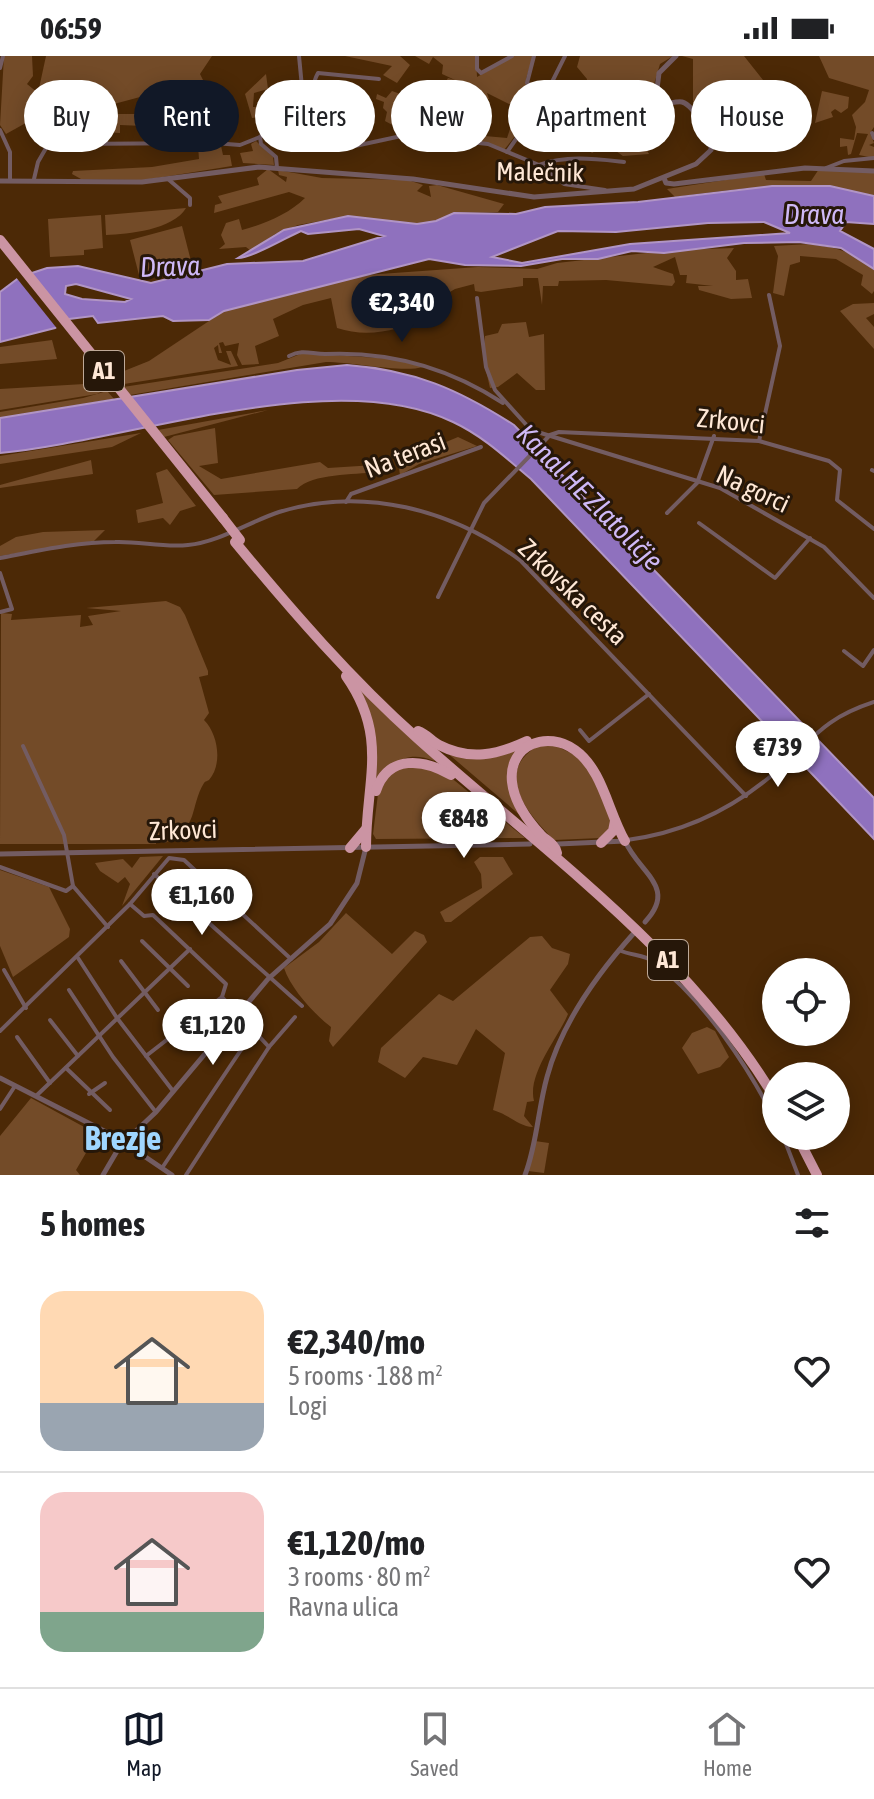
<!DOCTYPE html>
<meta charset="utf-8">
<style>
body{margin:0;font-family:"Asap Condensed",sans-serif;background:#f2f2f2;color:#202124;height:100vh;display:flex;flex-direction:column;font-size:30px;white-space:nowrap}
*{box-sizing:border-box;margin:0}
p{font-size:26px;color:#757577}
.icon{flex:none;width:44px;height:44px;fill:none;stroke:currentColor;stroke-width:2;stroke-linecap:round;stroke-linejoin:round}
.map{position:relative;height:1119px;overflow:hidden}
.panel{display:flex;flex-direction:column;background:#fff;flex:1}
.panel>*{flex:none}
.banner{position:absolute;left:24px;top:24px;width:826px;height:72px;display:flex;gap:16px}
.fabs{position:absolute;left:762px;top:902px;display:grid;gap:16px}
.fabs a{display:grid;place-items:center;width:88px;height:88px;border-radius:50%;background:#fff;box-shadow:0 4px 20px #0003;font-size:40px}
.price{position:absolute;translate:-50% -68px;padding:0 18px;border-radius:28px;background:#fff;color:#222;font-size:26px;line-height:52px;filter:drop-shadow(0 2px 4px #0008)}
.price::after{content:'';position:absolute;left:50%;top:48px;width:24px;height:18px;margin-left:-12px;background:inherit;clip-path:polygon(0 0,100% 0,50% 100%)}
.price.selected{background:#111827;color:#fff}
ul{padding:0;list-style:none}
li{display:flex;align-items:center;gap:24px;height:200px;padding:0 40px}
li+li{border-top:2px solid #e0e0e0}
li span{display:grid;place-items:center;flex:none;width:224px;height:160px;border-radius:24px;color:#555}
li>.icon{margin-inline-start:auto}
span .icon{width:96px;height:96px;fill:#fffc;stroke-width:1}
li b{font-size:34px}
h2{display:flex;justify-content:space-between;align-items:center;height:96px;padding:0 40px;font-size:34px}
.pill{padding:0 28px;border-radius:36px;background:#fff;box-shadow:0 4px 20px #0003;font-size:28px;line-height:72px}
.pill.selected{background:#111827;color:#fff}
.status{display:flex;justify-content:space-between;align-items:center;height:56px;padding:0 40px;background:#fff;direction:ltr}
.status svg{height:22px;fill:currentColor}
.tabs{display:flex;justify-content:space-around;align-items:center;height:112px;border-top:2px solid #e0e0e0;background:#fff;font-size:22px;color:#757577}
.tabs a{display:grid;justify-items:center;gap:4px}
.tabs .selected{color:#111827}
.map>svg:first-child{display:block}
</style>
<div class="status"><b>06:59</b><svg viewBox="0 0 49 12"><path d="M0 12V9h3v3zM5 12V6h3v6zM10 12V3h3v9zM15 12V0h3v12zM26 1h20v11H26zM47 4h2v5h-2z"/></svg></div>
<div class="map">
<svg width="874" height="1119" viewBox="0 0 874 1119">
<rect width="100%" height="100%" fill="#4c2906"/>
<g fill="#734b28" fill-rule="evenodd">
<polygon points="4,0 32,0 33,20 27,28 38,37 46,0 212,0 200,18 205,28 207,56 217,57 219,63 214,73 120,69 120,77 83,75 93,64 93,58 141,58 140,41 114,48 87,46 76,53 38,53 33,63 6,78 0,69"/>
<polygon points="345,0 400,0 410,9 397,27 383,19 392,10"/>
<path d="M415,0H476L477,21L514,0H533L526,23L528,30L522,41L535,46L534,35L540,39L541,47L504,94L493,89L439,83L438,77H449L450,74L412,56V63L432,68L430,75L424,79L407,77L385,65L387,56L383,52L384,46L376,43L377,38L386,42L392,35L417,44L436,42L448,22L455,24L442,18L443,9L433,1L429,8ZM487,37L517,52L507,82L452,77L456,51L489,43Z"/>
<polygon points="580,0 673,0 660,8 648,48 651,66 644,89 649,98 623,100 613,93 616,90 611,86 592,97 587,92 545,83 551,74 564,78 572,64 562,49 563,38 586,31 587,23 577,11"/>
<polygon points="682,0 744,0 763,24 742,43 733,60 726,62 727,66 717,59 703,64 703,68 693,51 693,3"/>
<polygon points="819,0 874,0 874,71 870,77 874,87 869,89 874,91 874,102 859,99 868,78 857,77 851,98 848,99 847,90 840,91 840,82 854,84 856,71 852,59 865,46 869,34 829,22"/>
<polygon points="266,18 268,33 254,37 253,51 264,51 266,42 271,42 272,60 252,62 245,38"/>
<polygon points="822,35 849,41 848,52 841,57 835,53 831,56 833,61 815,67"/>
<polygon points="256,85 273,101 274,109 243,107 240,97 253,95 251,88"/>
<polygon points="211,88 221,90 223,99 230,99 232,110 144,124 81,123 72,118 73,115 152,111 199,103 198,90"/>
<path d="M268,113L286,126L287,121L279,119L278,114L322,122L408,124L423,129L417,135L431,141L429,130L437,129L504,148L498,156L454,157L436,165L417,168L348,160L298,169L275,178L251,195L246,191L219,193L225,188L221,179L226,167L239,163L242,174C264,168 289,158 305,142L289,136L214,157L215,149L222,147L218,140L259,129L257,122Z"/>
<path d="M819,113L874,117V140C808,122 742,132 675,141L667,133L764,118L766,124L811,125Z"/>
<path d="M186,152C173,174 128,178 106,179L105,159Z"/>
<polygon points="101,159 103,192 84,194 84,199 50,201 48,163"/>
<polygon points="182,170 191,205 139,219 130,184"/>
<path d="M809,188C838,192 849,194 874,213V235L872,238L861,229L863,219L836,203L800,200V206L790,209L784,240L773,237L778,200L774,190Z"/>
<path d="M734,192L727,202L736,215V224L748,223L752,242L731,243L699,234L698,230H713L686,227L687,219H680L675,201L653,211L673,218L675,226L672,230L606,224L559,225L558,230H543L542,249L538,222H523V230L481,236L475,235L474,228L455,233L426,250L428,261C398,275 367,282 337,272L331,242L303,249L273,263L279,280L255,290L259,308L242,309L237,299L239,287L225,290L223,286L219,287L222,297H219L218,289L214,292L218,304L231,309L226,295H231L238,310L124,328L114,319L149,305L224,255L366,219L478,211L537,213L557,207L673,194Z"/>
<polygon points="874,247 874,258 866,262 874,271 874,293 840,255 853,248"/>
<polygon points="526,266 529,281 544,278 545,334 536,334 517,317 498,331 490,332 483,301 485,280 498,277 502,268"/>
<polygon points="52,284 57,303 0,308 0,291"/>
<path d="M303,297L393,303L423,311C402,317 353,306 326,306L130,339L123,331L278,307Z"/>
<polygon points="101,327 106,333 97,338 0,354 0,333"/>
<polygon points="107,335 114,343 0,362 0,356 83,342"/>
<polygon points="268,354 164,381 158,374"/>
<path d="M215,372L218,407L199,410L221,423L320,406L328,412L375,409L376,416C354,419 313,417 297,433L214,439L168,384L174,380Z"/>
<polygon points="141,377 112,391 0,408 0,400"/>
<polygon points="458,381 477,390 419,408 400,419 398,406"/>
<polygon points="91,404 93,418 0,432 0,429"/>
<polygon points="167,413 196,450 180,455 170,469 163,462 138,467 136,454 163,447 156,417"/>
<polygon points="105,474 94,485 0,500 0,490 16,481 43,476"/>
<path d="M166,545L180,551L185,559L208,615V619L199,621L209,657L204,664C218,678 223,708 209,724C208,725 205,725 204,727C189,752 200,771 165,787L156,782V788H0L1,557L12,558L11,564L81,559L80,571L93,569L88,560L121,555L86,552Z"/>
<path d="M355,627L433,702L435,705C405,693 391,707 375,732L376,700Z"/>
<path d="M545,686C598,705 596,720 613,771L601,782L554,784C524,754 491,712 545,686Z"/>
<polygon points="523,689 510,710 528,766 445,695 463,699"/>
<polygon points="409,707 449,720 525,782 376,783 373,778 378,738 385,720"/>
<polygon points="163,800 122,850 130,828 125,821 118,827 100,815 95,807 123,803 132,812 140,801"/>
<polygon points="480,801 503,801 513,818 451,866 445,866 440,856 482,832 481,818 474,806"/>
<polygon points="0,814 49,831 70,873 69,881 13,921 0,890"/>
<path d="M346,857L392,898L415,875L424,879L427,886L333,991L329,985L331,971C314,958 291,933 284,912L319,886Z"/>
<path d="M542,880L552,892L570,898L568,908L550,934L568,958C558,982 527,1018 534,1045L527,1046L524,1060L533,1071C518,1070 510,1059 493,1054L505,997L476,973L457,1009L423,1001L405,1022L378,1006L381,992L439,938L453,945L530,881Z"/>
<polygon points="707,971 715,975 729,1001 720,1011 698,1018 682,992 692,977"/>
<polygon points="31,1042 97,1078 76,1114 80,1119 0,1119 0,1080"/>
<polygon points="535,1085 549,1087 544,1117 528,1115"/>
</g>
<g fill="#8f71be" stroke="#b195c5" stroke-width="2" fill-rule="evenodd">
<path d="M772,130H830L874,140V168L846,166L840,175L874,193V213L841,192L799,186L744,187L664,197L632,195L598,203H562L521,210L465,209L429,203L224,255L209,264L173,265L163,260L98,267L93,260L69,263L55,272L0,286V236L20,221L47,212L78,210L151,227L227,208L303,205L384,180L359,173L308,178L301,175C287,181 252,202 238,202L284,174L348,160L417,168L436,165L454,157L516,158L545,151L638,146ZM764,166L790,177L630,188L522,207L492,201L558,175L616,176L708,167ZM76,228L131,243L125,246L82,243L65,238L66,230Z"/>
<path d="M347,309C414,314 458,333 514,369L874,742V783L531,423C506,402 483,380 453,366C334,308 130,385 0,397V362L297,314Z"/>
</g>
<polygon fill="#4c2906" points="28,213 71,266 59,275 15,220"/>
<g fill="none" stroke-linecap="round" stroke-linejoin="round">
<g stroke="#735c62" stroke-width="4">
<polyline points="299,0 302,31 312,32"/>
<polyline points="477,0 477,13 481,17 512,0"/>
<polyline points="534,0 527,27 543,40"/>
<polyline points="0,12 3,0"/>
<polyline points="317,58 335,49 356,52"/>
<polyline points="58,70 58,85 63,88 214,87 240,89 260,81"/>
<polyline points="0,74 10,96 10,123"/>
<polyline points="872,77 874,82"/>
<path d="M313,84C320,61 306,38 318,17L379,23"/>
<polyline points="507,96 542,46 565,0"/>
<polyline points="542,110 564,128 605,134"/>
<path d="M277,112L276,101L261,88L260,81L265,76L355,90L406,79L488,88L539,109C566,99 596,103 624,106"/>
<polyline points="826,112 844,105 874,102"/>
<polyline points="34,123 38,106 57,73"/>
<polyline points="168,123 190,142 190,149"/>
<polyline points="477,242 486,311 495,334 531,374 720,432 824,491 874,542"/>
<path d="M289,300C303,293 311,298 325,298C390,295 448,311 503,347"/>
<polyline points="759,385 780,290 769,239"/>
<polyline points="872,414 874,415"/>
<polyline points="346,446 351,438 481,391"/>
<polyline points="667,457 697,427 714,380"/>
<polyline points="699,467 775,522 810,482"/>
<path d="M0,502C37,495 76,486 115,486C139,485 164,492 188,489C219,486 249,466 279,456C363,430 452,453 521,505L746,740"/>
<polyline points="0,517 12,553 0,556"/>
<polyline points="438,541 484,447 550,379 559,376 759,385 829,405 840,414 837,444 874,473"/>
<polyline points="844,595 863,610 874,594"/>
<polyline points="580,674 589,685 649,638"/>
<polyline points="23,690 64,779 73,830 108,871"/>
<path d="M627,784C682,777 729,755 771,720C812,686 819,664 874,646"/>
<polyline points="0,811 66,835 73,830"/>
<polyline points="154,818 302,950"/>
<polyline points="130,848 144,860 153,859 226,928 222,941 146,1000"/>
<polyline points="142,885 188,930"/>
<path d="M619,894C631,900 644,898 654,906C704,944 748,1010 776,1066"/>
<polyline points="78,902 117,962 173,1035"/>
<polyline points="121,905 158,954"/>
<polyline points="4,914 26,952"/>
<polyline points="69,934 113,1001 155,1055"/>
<polyline points="222,941 269,991"/>
<polyline points="50,964 78,1000"/>
<polyline points="0,975 130,848 169,802 184,804 291,903"/>
<polyline points="17,981 50,1027"/>
<polyline points="66,1012 110,1054"/>
<polyline points="89,1038 105,1027"/>
<polyline points="36,1040 190,893"/>
<polyline points="0,1053 15,1030"/>
<polyline points="783,1080 798,1119"/>
<polyline points="162,1112 255,973"/>
<polyline points="186,1119 269,991 295,961"/>
</g>
<g stroke="#735c62" stroke-width="5">
<polyline points="664,122 666,127 674,128 805,112 874,115"/>
<path d="M0,125L142,126L259,111L413,123L534,141L634,133L696,108L711,94C712,83 695,50 682,46C676,45 669,48 663,48L656,41L659,17L676,0"/>
<path d="M558,788L625,785C639,817 678,831 645,866"/>
<polyline points="0,798 530,788"/>
<polyline points="0,1022 116,1081 172,1119"/>
<polyline points="103,1119 120,1090 156,1056 268,923 330,868 357,827 366,791"/>
<path d="M525,1119C537,1088 538,1053 547,1021C561,969 598,917 634,877"/>
</g>
<g stroke="#cb94a3" stroke-width="10">
<polyline points="0,184 223,462"/>
<path d="M235,486C292,555 351,623 417,682C543,795 688,896 776,1044"/>
<path d="M346,620C389,681 366,725 366,791"/>
<path d="M418,675C427,678 431,685 439,689C470,705 497,699 527,685"/>
<path d="M376,735C388,698 424,703 451,719"/>
<polyline points="601,787 613,775 615,765"/>
<polyline points="350,792 366,773"/>
<path d="M557,797C555,788 547,785 541,779C528,765 514,745 512,726C508,688 548,674 575,694C603,714 608,756 625,785"/>
<polyline points="797,1080 817,1119"/>
</g>
<polyline stroke="#cb94a3" stroke-width="10" points="223,462 240,484"/>
</g>
<g text-anchor="middle" stroke-width="6" stroke-linejoin="round" paint-order="stroke">
<g fill="#261709" stroke="#bea998" stroke-width="2">
<rect x="84" y="295" width="40" height="40" rx="6"/>
<rect x="648" y="884" width="40" height="40" rx="6"/>
</g>
<g font-size="24" font-weight="bold" fill="#ffe8d6">
<text x="104" y="323">A1</text>
<text x="668" y="912">A1</text>
</g>
<g font-size="26" fill="#ffe8d6" stroke="#261709">
<text transform="translate(540 116) rotate(1)" y="9">Malečnik</text>
<text transform="translate(731 365) rotate(6)" y="9">Zrkovci</text>
<text transform="translate(405 399) rotate(-21)" y="9">Na terasi</text>
<text transform="translate(753 433) rotate(25)" y="9">Na gorci</text>
<text transform="translate(573 536) rotate(44)" y="9">Zrkovska cesta</text>
<text transform="translate(183 774) rotate(-2)" y="9">Zrkovci</text>
</g>
<g font-size="28" font-style="italic" fill="#cfb9f7" stroke="#261709">
<text x="814" y="168">Drava</text>
<text transform="translate(170 210) rotate(-2)" y="10">Drava</text>
<text transform="translate(590 441) rotate(45)" y="10">Kanal HE Zlatoličje</text>
</g>
<g font-size="34" font-weight="bold" fill="#9fd6ff" stroke="#261709">
<text x="123" y="1094">Brezje</text>
</g>
</g>
</svg>
<div class="fabs">
<a><svg class="icon" aria-label="locate" viewBox="0 0 24 24"><circle cx="12" cy="12" r="6"/><path d="M12 2v4M12 18v4M2 12h4M18 12h4"/></svg></a>
<a><svg class="icon" aria-label="layers" viewBox="0 0 24 24"><path d="M12 4l9 5-9 5-9-5zM3 14l9 5 9-5"/></svg></a>
</div>
<b class="price selected" style="left:402px;top:288px">€2,340</b>
<b class="price" style="left:778px;top:733px">€739</b>
<b class="price" style="left:464px;top:804px">€848</b>
<b class="price" style="left:202px;top:881px">€1,160</b>
<b class="price" style="left:213px;top:1011px">€1,120</b>
<div class="banner">
<a class="pill">Buy</a>
<a class="pill selected">Rent</a>
<a class="pill">Filters</a>
<a class="pill">New</a>
<a class="pill">Apartment</a>
<a class="pill">House</a>
</div>
</div>
<section class="panel">
<h2>5 homes<svg class="icon" aria-label="filters" viewBox="0 0 24 24"><path d="M4 7h16M4 17h16"/><circle cx="9" cy="7" r="2"/><circle cx="15" cy="17" r="2"/></svg></h2>
<ul>
<li><span style="background:linear-gradient(#ffd9b3 70%,#9aa5b1 0)"><svg class="icon" aria-label="home" viewBox="0 0 24 24"><path d="M3 11l9-7 9 7M6 9v11h12V9"/></svg></span><div><b>€2,340/mo</b><p>5 rooms · 188 m²</p><p>Logi</p></div><svg class="icon" aria-label="heart" viewBox="0 0 24 24"><path d="M12 20l-8-8c-3-5 5-10 8-4 3-6 11-1 8 4z"/></svg></li>
<li><span style="background:linear-gradient(#f6c9c9 75%,#7fa58c 0)"><svg class="icon" aria-label="home" viewBox="0 0 24 24"><path d="M3 11l9-7 9 7M6 9v11h12V9"/></svg></span><div><b>€1,120/mo</b><p>3 rooms · 80 m²</p><p>Ravna ulica</p></div><svg class="icon" aria-label="heart" viewBox="0 0 24 24"><path d="M12 20l-8-8c-3-5 5-10 8-4 3-6 11-1 8 4z"/></svg></li>
</ul>
</section>
<nav class="tabs">
<a class="selected"><svg class="icon" aria-label="map" viewBox="0 0 24 24"><path d="M3 6l6-2 6 2 6-2v14l-6 2-6-2-6 2zM9 4v14M15 6v14"/></svg>Map</a>
<a><svg class="icon" aria-label="saved" viewBox="0 0 24 24"><path d="M7 4h10v16l-5-4-5 4z"/></svg>Saved</a>
<a><svg class="icon" aria-label="home" viewBox="0 0 24 24"><path d="M3 11l9-7 9 7M6 9v11h12V9"/></svg>Home</a>
</nav>
